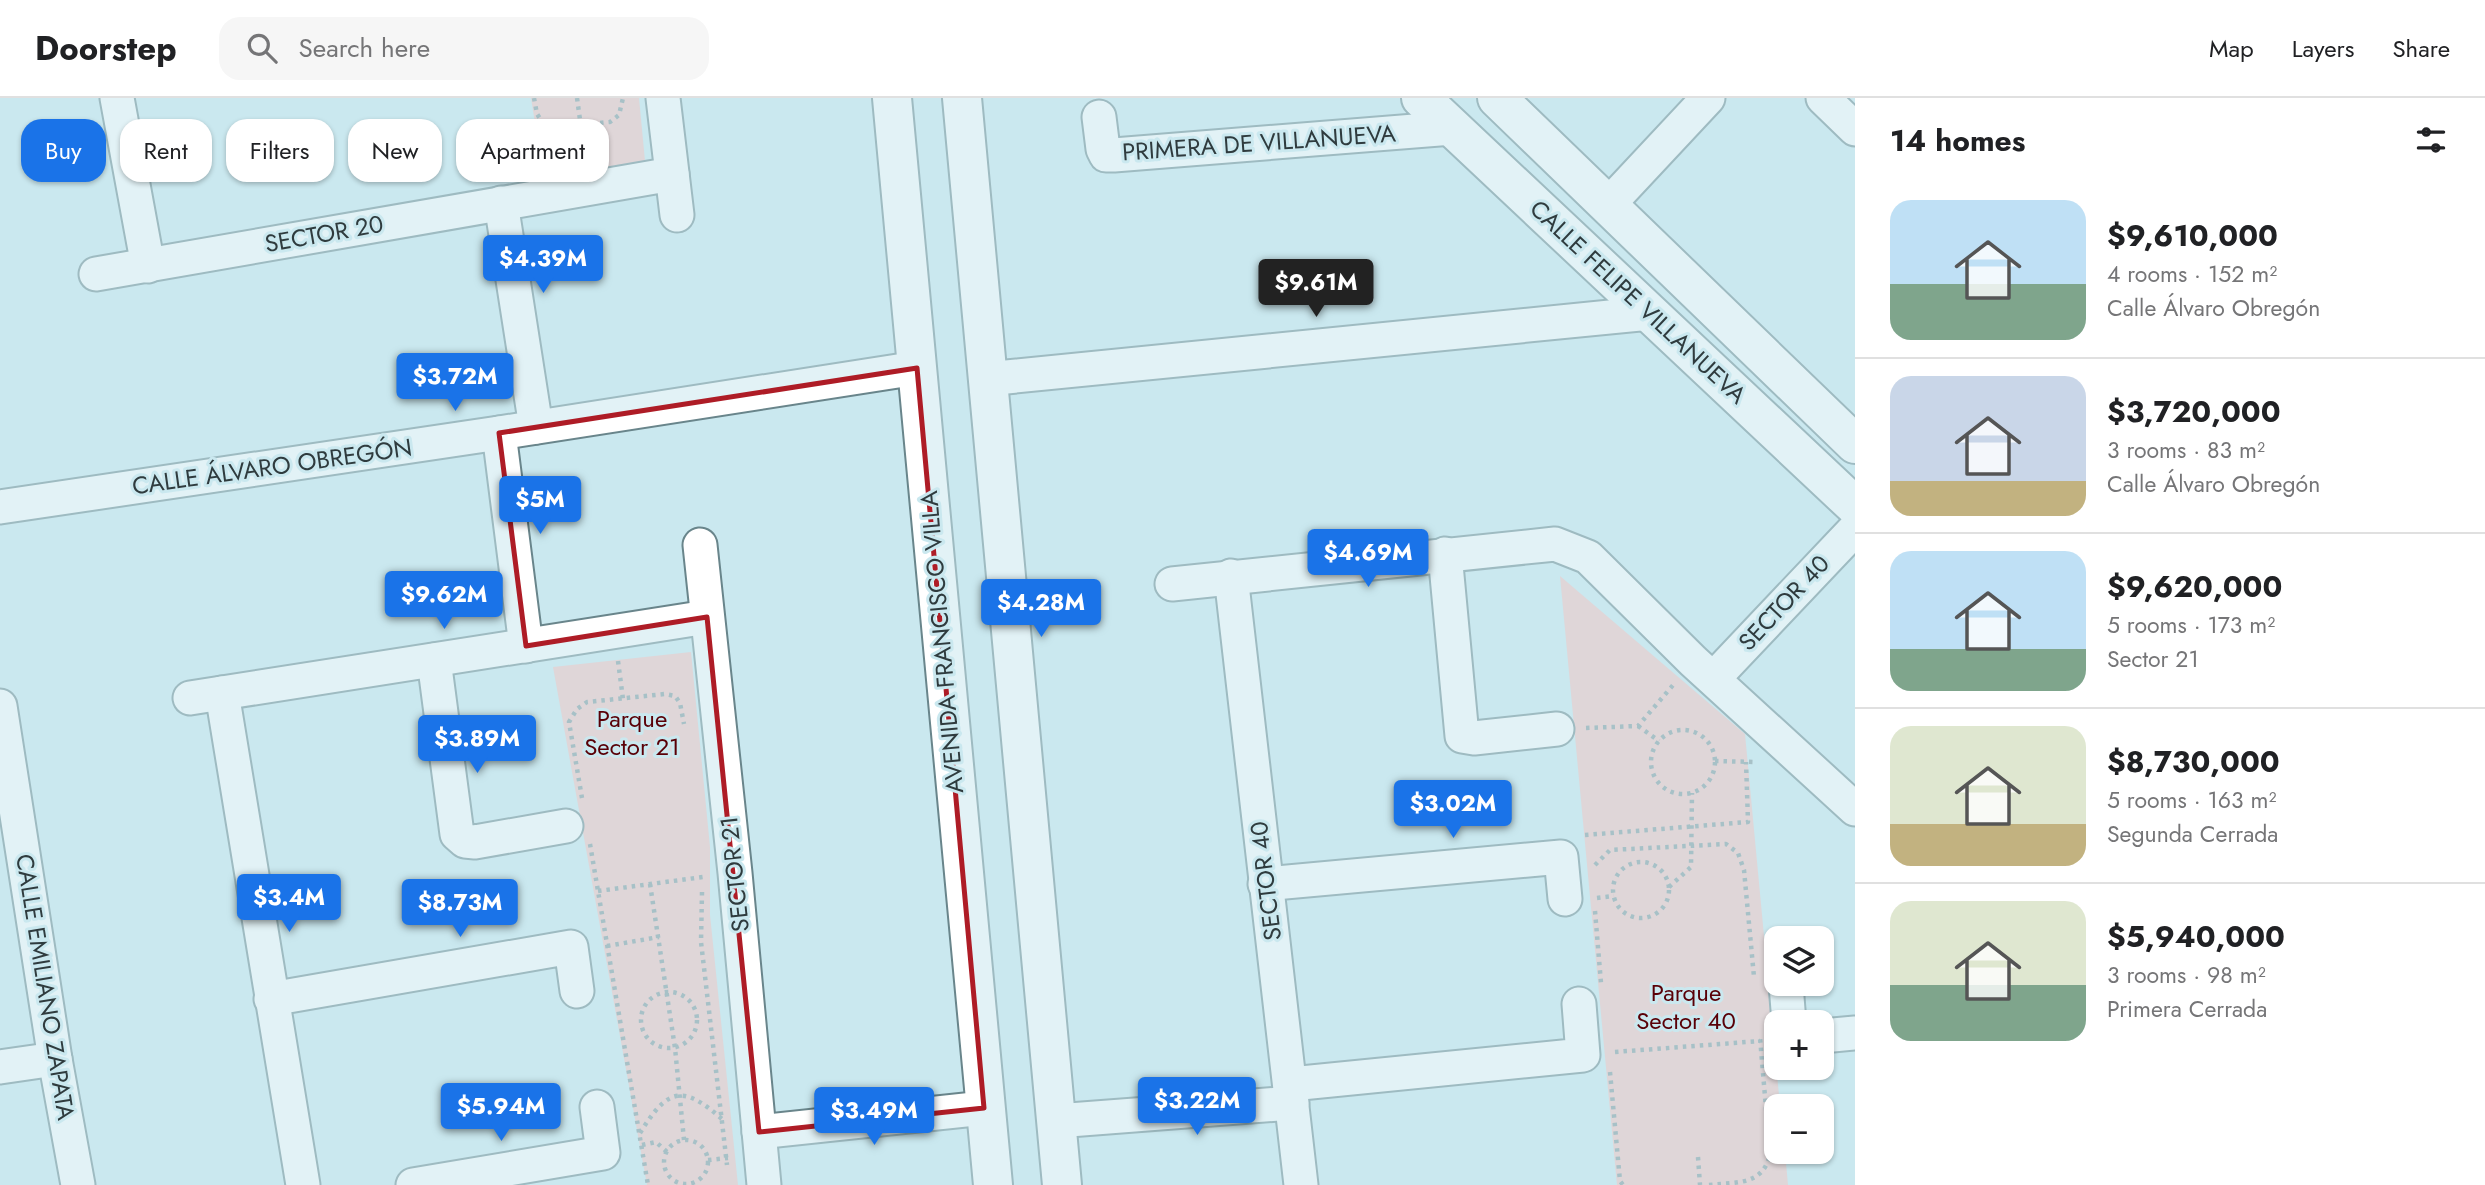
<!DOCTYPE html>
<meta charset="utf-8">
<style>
body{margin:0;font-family:Jost,sans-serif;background:#f6f6f6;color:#202124;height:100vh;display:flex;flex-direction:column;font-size:26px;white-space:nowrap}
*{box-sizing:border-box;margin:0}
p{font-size:23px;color:#757577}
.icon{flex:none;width:38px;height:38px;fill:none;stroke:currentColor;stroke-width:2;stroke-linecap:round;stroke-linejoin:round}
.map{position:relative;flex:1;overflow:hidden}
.details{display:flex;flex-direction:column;background:#fff;width:630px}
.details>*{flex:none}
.top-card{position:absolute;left:21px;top:21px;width:665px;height:63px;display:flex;gap:14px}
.controls{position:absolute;left:1764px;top:828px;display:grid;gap:14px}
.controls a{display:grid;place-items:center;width:70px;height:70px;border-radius:14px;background:#fff;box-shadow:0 2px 5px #0004;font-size:35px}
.price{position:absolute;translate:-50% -60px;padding:0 16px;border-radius:7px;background:#1a73e8;color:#fff;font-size:23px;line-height:46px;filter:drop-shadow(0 2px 4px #0008)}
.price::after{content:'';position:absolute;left:50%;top:42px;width:21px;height:16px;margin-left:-10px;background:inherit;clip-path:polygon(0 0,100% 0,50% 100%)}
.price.on{background:#222;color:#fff}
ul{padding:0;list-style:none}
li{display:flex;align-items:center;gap:21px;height:175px;padding:0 35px}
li+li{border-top:2px solid #e0e0e0}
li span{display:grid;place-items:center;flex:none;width:196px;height:140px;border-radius:21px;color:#555}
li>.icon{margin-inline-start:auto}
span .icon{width:84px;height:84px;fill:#fffc;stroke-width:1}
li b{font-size:30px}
h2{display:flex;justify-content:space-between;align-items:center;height:84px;padding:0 35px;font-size:30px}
.pill{padding:0 24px;border-radius:21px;background:#fff;box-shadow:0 2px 5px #0004;font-size:24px;line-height:63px}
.pill.on{background:#1a73e8;color:#fff}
header{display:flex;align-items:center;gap:42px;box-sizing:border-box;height:98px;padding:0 35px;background:#fff;border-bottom:2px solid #e0e0e0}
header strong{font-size:33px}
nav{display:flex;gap:38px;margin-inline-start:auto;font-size:24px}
.search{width:490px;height:63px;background:#f6f6f6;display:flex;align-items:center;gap:18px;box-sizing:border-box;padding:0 24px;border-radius:21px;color:#757577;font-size:26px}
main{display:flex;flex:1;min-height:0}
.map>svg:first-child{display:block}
</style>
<header>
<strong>Doorstep</strong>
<div class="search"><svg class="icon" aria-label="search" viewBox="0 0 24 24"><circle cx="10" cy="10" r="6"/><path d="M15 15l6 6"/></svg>Search here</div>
<nav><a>Map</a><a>Layers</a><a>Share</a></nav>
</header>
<main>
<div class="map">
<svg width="1855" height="1087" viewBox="0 0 1855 1087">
<rect width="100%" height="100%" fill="#cae8ef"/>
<g fill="#f8c1bd">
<polygon points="531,0 639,0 645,63 544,81"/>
<polygon points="1560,478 1745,636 1780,1008 1776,1008 1776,1054 1785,1054 1788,1087 1617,1087"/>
<polygon points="691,554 710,749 710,817 738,1087 647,1087 553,569"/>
</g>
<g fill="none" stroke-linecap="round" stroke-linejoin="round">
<defs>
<g id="minor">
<polyline points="117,0 148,168"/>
<polyline points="663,0 677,117"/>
<polyline points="1823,0 1855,31"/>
<polyline points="1099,19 1103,51 1106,57 1114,57 1452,30"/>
<polyline points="501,105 536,329"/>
<polyline points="1608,107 1708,0"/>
<polyline points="96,176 672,76"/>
<polyline points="986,281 1650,215"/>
<polyline points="499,335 526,548"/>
<polyline points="0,409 499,335 917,270"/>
<polyline points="700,447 735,775 764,1087"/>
<polyline points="1445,456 1462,638 1474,640 1557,631"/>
<polyline points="1231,478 1301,1087"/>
<polyline points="1172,486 1555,446 1588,459 1693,563 1855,711"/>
<polyline points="434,562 457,736 465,743 475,744 566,728"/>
<polyline points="1714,580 1855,431"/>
<polyline points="222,595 303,1087"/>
<polyline points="190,600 707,519"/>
<polyline points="0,608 55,961 78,1087"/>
<polyline points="1265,786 1561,759 1565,801"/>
<polyline points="1786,887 1789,924"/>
<polyline points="271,901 571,849 577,893"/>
<polyline points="1822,938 1855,935"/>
<polyline points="0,969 55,961"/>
<polyline points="1291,986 1583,957 1579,906"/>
<polyline points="1056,1023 1292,1005"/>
<polyline points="759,1034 984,1010"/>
<polyline points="413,1087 603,1055 597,1009"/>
</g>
<g id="tertiary">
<polyline points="892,0 993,1087"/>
<polyline points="962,0 1062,1087"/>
</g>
<g id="secondary">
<polyline points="1421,0 1855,408"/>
<polyline points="1497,0 1855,346"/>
</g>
</defs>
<use href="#minor" stroke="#69858b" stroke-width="37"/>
<use href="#tertiary" stroke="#69858b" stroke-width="42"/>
<use href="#secondary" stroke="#69858b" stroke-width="42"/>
<g stroke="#7d9398" stroke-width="4.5" stroke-dasharray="3.5 5" stroke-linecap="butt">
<polyline points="534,0 537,16 543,25 555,29 610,24 619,17 623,0"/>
<polyline points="577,0 585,58"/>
<polyline points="618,563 623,601"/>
<polyline points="1638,628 1659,643"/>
<polyline points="1586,630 1638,628 1674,586"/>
<circle cx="1683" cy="664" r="32"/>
<polyline points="1715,663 1756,664"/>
<polyline points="582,700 569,624 577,611 587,604 665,596 675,598 680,605 684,626"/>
<polyline points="1585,737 1748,724 1746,664"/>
<polyline points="590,746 648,1087"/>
<circle cx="1641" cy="792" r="28"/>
<polyline points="1595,767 1610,752 1726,746 1738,755 1744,772 1754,879"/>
<polyline points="650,786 675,950 684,1042"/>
<polyline points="1669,789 1691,769 1692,695"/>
<polyline points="598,793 703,779"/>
<polyline points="702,794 701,844 727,1067"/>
<polyline points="1597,800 1614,798"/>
<polyline points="1595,813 1601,885"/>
<polyline points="607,848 659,839"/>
<circle cx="669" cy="922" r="28"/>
<polyline points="1615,954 1760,943"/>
<polyline points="1610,974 1620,1083 1623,1087"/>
<path d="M640,1035C668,990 682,986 722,1021"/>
<circle cx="686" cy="1064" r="22"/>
<polyline points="642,1047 656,1044 667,1054"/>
<polyline points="1698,1059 1700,1087"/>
<polyline points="708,1062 728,1060"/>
<path d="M1709,1087C1739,1084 1762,1087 1770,1057L1760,940"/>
</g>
<use href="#minor" stroke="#fff" stroke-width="33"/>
<use href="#tertiary" stroke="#fff" stroke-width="38"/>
<use href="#secondary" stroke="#fff" stroke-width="38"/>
</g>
<path d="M0 0H1855V1087H0ZM917,270L984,1010L759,1034L707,519L526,548L499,335Z" fill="#cae8ef" fill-opacity=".55" fill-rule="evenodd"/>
<path fill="none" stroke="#ae1c26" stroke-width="5" stroke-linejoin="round" d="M917,270L984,1010L759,1034L707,519L526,548L499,335Z"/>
<g text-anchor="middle" stroke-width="6" stroke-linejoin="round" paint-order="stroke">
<g font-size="24" fill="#2f3b3e" stroke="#cae8ef">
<text transform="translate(1259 45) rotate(-4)" y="8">PRIMERA DE VILLANUEVA</text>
<text transform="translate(324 136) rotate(-10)" y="8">SECTOR 20</text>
<text transform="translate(1638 204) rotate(43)" y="8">CALLE FELIPE VILLANUEVA</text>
<text transform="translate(272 369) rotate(-8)" y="8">CALLE ÁLVARO OBREGÓN</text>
<text transform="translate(1784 505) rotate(-47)" y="8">SECTOR 40</text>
<text transform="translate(942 544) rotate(-95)" y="8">AVENIDA FRANCISCO VILLA</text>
<text transform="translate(735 776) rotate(-96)" y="8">SECTOR 21</text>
<text transform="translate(1266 783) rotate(-97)" y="8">SECTOR 40</text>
<text transform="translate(45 889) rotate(81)" y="8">CALLE EMILIANO ZAPATA</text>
</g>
<g font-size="24" fill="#590007" stroke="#cae8ef">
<text x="632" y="629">Parque<tspan x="632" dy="28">Sector 21</tspan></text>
<text x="1686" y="903">Parque<tspan x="1686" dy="28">Sector 40</tspan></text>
</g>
</g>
</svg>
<div class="controls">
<a><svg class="icon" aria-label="layers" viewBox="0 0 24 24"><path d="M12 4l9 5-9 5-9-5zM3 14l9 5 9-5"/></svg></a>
<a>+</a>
<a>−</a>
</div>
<b class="price" style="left:543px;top:197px">$4.39M</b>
<b class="price on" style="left:1316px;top:221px">$9.61M</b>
<b class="price" style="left:455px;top:315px">$3.72M</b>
<b class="price" style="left:540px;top:438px">$5M</b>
<b class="price" style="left:1368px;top:491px">$4.69M</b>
<b class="price" style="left:444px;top:533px">$9.62M</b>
<b class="price" style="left:1041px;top:541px">$4.28M</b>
<b class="price" style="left:477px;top:677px">$3.89M</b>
<b class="price" style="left:1453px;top:742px">$3.02M</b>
<b class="price" style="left:289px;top:836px">$3.4M</b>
<b class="price" style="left:460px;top:841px">$8.73M</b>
<b class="price" style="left:1197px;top:1039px">$3.22M</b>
<b class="price" style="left:501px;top:1045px">$5.94M</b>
<b class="price" style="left:874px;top:1049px">$3.49M</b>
<div class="top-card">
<a class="pill on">Buy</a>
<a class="pill">Rent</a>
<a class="pill">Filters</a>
<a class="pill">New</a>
<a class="pill">Apartment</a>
</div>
</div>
<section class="details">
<h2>14 homes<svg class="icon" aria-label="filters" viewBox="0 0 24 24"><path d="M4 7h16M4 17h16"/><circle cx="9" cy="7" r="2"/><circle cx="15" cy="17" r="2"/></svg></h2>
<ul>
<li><span style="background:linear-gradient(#bfe0f5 60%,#7fa58c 0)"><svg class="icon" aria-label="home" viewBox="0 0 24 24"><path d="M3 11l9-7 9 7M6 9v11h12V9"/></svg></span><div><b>$9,610,000</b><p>4 rooms · 152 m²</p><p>Calle Álvaro Obregón</p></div></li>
<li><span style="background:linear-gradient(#c9d6e8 75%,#c2b280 0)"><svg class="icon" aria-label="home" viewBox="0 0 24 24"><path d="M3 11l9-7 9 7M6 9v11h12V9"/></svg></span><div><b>$3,720,000</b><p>3 rooms · 83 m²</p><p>Calle Álvaro Obregón</p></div></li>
<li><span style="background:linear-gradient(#bfe0f5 70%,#7fa58c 0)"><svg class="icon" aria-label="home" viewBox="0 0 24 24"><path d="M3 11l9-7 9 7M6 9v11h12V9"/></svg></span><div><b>$9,620,000</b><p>5 rooms · 173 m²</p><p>Sector 21</p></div></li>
<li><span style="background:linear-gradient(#dfe7d0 70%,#c2b280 0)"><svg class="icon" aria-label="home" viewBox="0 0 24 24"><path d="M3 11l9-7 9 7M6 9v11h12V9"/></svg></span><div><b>$8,730,000</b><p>5 rooms · 163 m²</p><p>Segunda Cerrada</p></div></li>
<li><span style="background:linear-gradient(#dfe7d0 60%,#7fa58c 0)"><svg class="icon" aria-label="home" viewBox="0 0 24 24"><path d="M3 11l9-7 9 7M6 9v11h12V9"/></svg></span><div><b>$5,940,000</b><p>3 rooms · 98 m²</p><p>Primera Cerrada</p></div></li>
</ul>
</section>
</main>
